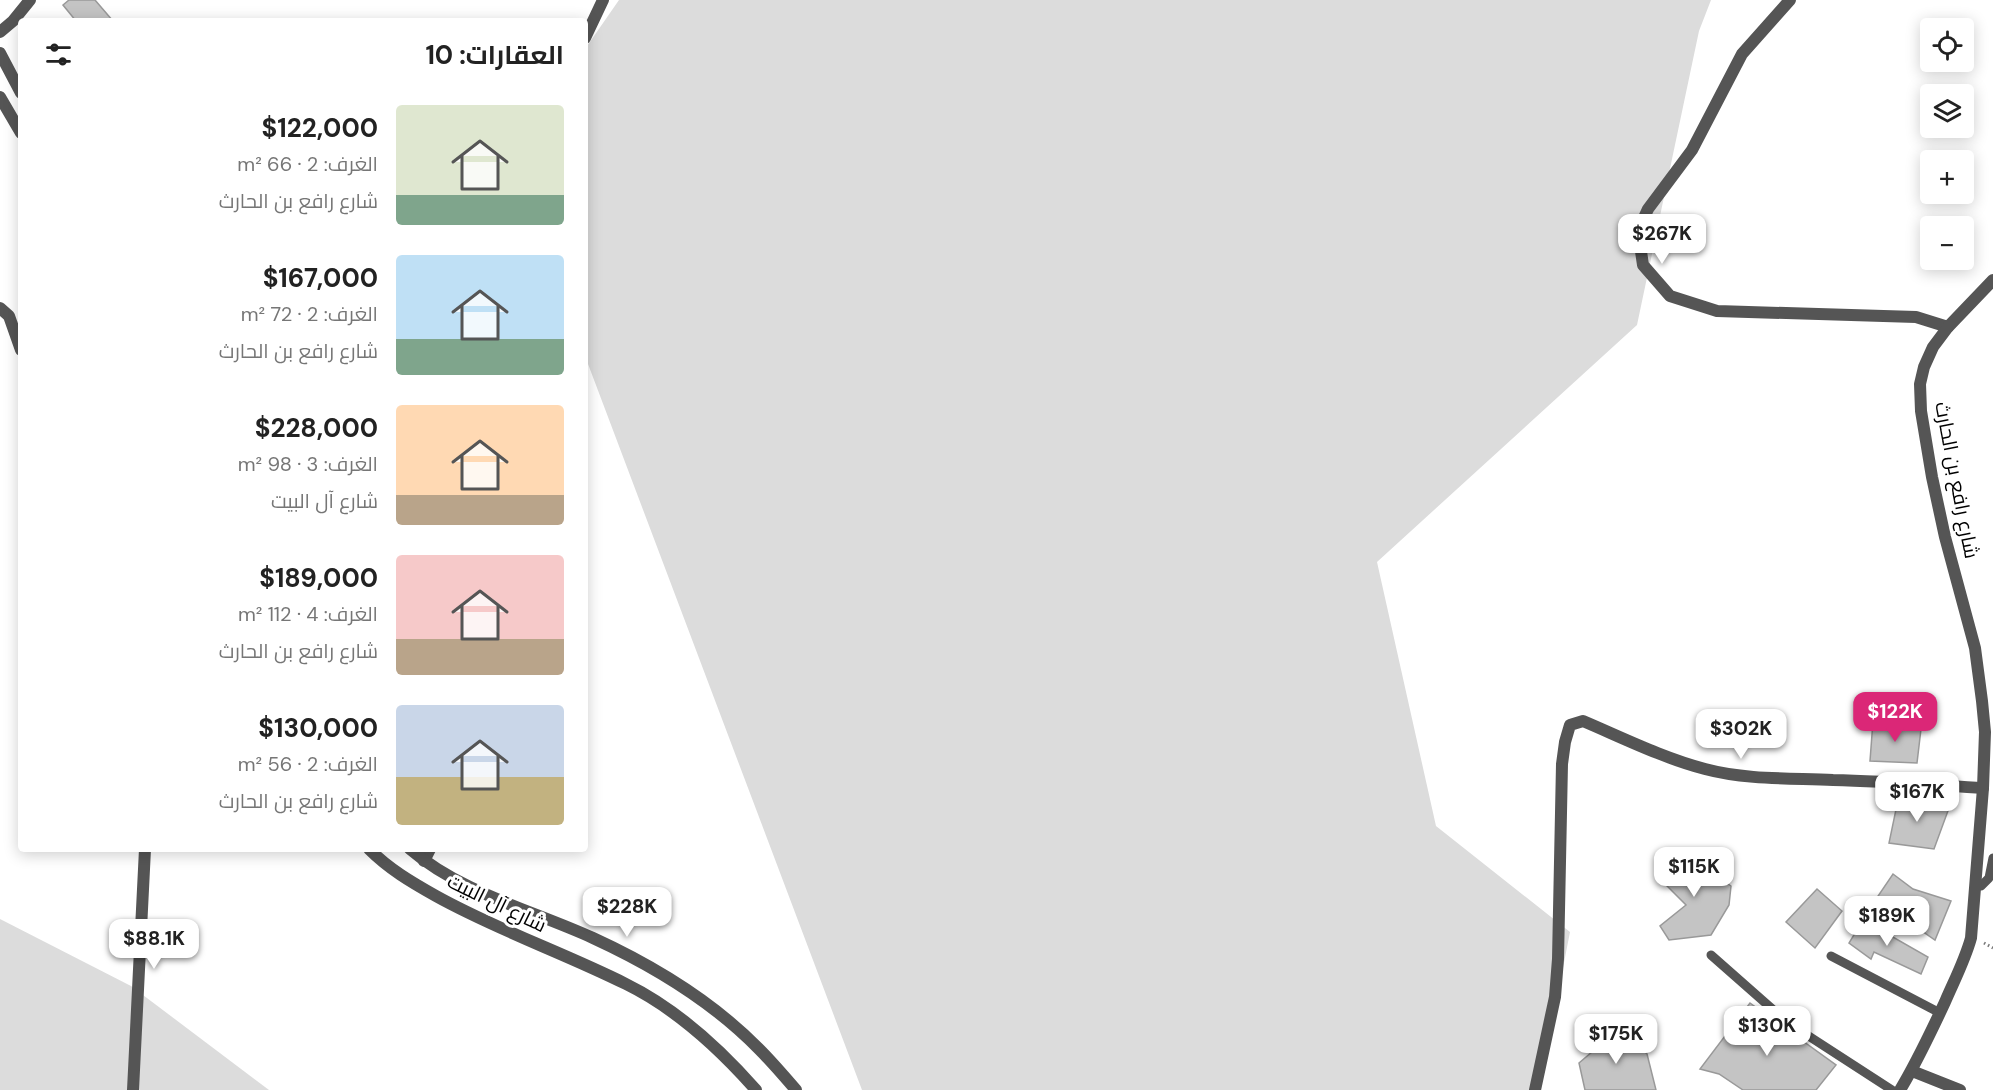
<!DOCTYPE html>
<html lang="ar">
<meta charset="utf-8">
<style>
body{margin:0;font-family:"DM Sans",Cairo,sans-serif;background:#f6f6f6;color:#222;direction:rtl;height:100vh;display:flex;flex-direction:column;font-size:22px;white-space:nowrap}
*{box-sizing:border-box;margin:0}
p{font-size:20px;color:#767676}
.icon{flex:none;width:33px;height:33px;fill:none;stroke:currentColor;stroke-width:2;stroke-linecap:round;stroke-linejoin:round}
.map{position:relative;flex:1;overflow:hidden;direction:ltr}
.sheet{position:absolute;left:18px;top:18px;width:570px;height:834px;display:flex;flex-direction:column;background:#fff;border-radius:6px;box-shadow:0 3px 15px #0003;direction:rtl}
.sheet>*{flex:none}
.fabs{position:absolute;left:1920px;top:18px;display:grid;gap:12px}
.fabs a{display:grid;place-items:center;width:54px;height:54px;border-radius:6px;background:#fff;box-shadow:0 3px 15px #0003;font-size:30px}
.price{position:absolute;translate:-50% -51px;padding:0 14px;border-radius:12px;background:#fff;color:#222;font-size:20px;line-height:39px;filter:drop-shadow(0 2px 3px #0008)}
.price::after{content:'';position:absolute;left:50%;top:36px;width:18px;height:14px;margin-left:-9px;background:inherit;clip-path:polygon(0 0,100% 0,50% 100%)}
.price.current{background:#db2777;color:#fff}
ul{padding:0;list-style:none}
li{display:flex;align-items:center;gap:18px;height:150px;padding:0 24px}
li span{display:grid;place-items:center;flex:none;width:168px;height:120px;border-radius:6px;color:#555}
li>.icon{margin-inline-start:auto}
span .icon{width:72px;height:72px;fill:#fffc;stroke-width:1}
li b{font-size:26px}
h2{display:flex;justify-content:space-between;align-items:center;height:72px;padding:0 24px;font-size:26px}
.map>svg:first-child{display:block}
</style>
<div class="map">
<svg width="1993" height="1090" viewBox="0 0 1993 1090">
<rect width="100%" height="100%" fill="#fff"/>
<g fill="#dcdcdc">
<polygon points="619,0 1711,0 1699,31 1637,325 1377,562 1436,826 1570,932 1539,1090 862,1090 585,356 585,49"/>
<polygon points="0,919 131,986 269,1090 0,1090"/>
</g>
<g fill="#c4c4c4" stroke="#999" stroke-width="1.5">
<polygon points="69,0 95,0 113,21 76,21 63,5"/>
<polygon points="1886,720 1921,729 1917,763 1870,761 1873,721"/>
<polygon points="1899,795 1949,808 1934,849 1889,843"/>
<polygon points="1688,856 1731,886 1729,905 1711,935 1669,940 1660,926 1686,905 1656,875 1668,857"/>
<polygon points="1893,874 1913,889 1951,901 1935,940 1876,899"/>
<polygon points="1817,889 1842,911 1815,948 1786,922"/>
<polygon points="1863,920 1928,957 1921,974 1874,952 1871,959 1849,943"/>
<polygon points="1750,1003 1836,1065 1816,1090 1743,1090 1719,1074 1700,1069"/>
<polygon points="1619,1028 1647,1054 1656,1090 1585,1090 1579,1063 1593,1051 1587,1042"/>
</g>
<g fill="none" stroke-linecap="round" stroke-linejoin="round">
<polyline stroke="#777" stroke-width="3" stroke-dasharray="1.5 3" stroke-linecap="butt" points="1984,943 1993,948"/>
<g stroke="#555" stroke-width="9">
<polyline points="1976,886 1981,886 1989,878 1993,858"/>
<polyline points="1711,955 1787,1022 1892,1090"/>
<polyline points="1831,956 1940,1013"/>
</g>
<g stroke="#555" stroke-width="12">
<polyline points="1790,0 1742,54 1692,150 1648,209 1638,231 1643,265 1670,296 1717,311 1916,317 1948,327"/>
<polyline points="0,32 13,21 30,0"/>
<polyline points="585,38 603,0"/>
<polyline points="0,308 9,316 21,350"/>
<polyline points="424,861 430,849"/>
<polyline points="1912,1071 1960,1090"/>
<polyline points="133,1090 145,849"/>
<path d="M1535,1090L1555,997L1558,959L1562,764L1565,742L1570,725L1583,721C1623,738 1663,758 1705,769C1746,780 1791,778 1833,780C1883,781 1933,785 1983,788"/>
</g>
<g stroke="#555" stroke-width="12">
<polyline points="0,53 21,93"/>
<polyline points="0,97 21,133"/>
<path d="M369,849C389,869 411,882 436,896C497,930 564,953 626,984C677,1009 719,1048 756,1090"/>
<path d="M410,849C461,893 532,910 593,938C654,966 712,1001 759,1049C772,1062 784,1076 796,1090"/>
<path d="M1900,1090C1917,1062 1931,1032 1945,1002C1954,981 1965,960 1971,938L1983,788L1985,732L1982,701L1975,648L1945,537L1932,477L1921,411L1920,384L1924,367L1933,347L1948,327L1993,280"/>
</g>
</g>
<g text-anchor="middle" stroke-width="6" stroke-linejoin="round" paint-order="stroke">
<g font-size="20" fill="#000" stroke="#fff">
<text transform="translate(1957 480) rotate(79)" y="7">شارع رافع بن الحارث</text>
<text transform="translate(497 903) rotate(26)" y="7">شارع آل البيت</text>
</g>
</g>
</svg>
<div class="fabs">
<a><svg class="icon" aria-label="locate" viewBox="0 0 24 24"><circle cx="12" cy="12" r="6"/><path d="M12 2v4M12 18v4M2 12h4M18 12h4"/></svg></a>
<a><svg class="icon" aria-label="layers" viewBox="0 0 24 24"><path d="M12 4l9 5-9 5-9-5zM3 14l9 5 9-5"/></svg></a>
<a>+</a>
<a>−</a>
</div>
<b class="price" style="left:1662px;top:265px">$267K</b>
<b class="price current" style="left:1895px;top:743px">$122K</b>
<b class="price" style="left:1741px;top:760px">$302K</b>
<b class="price" style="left:1917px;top:823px">$167K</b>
<b class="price" style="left:1694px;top:898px">$115K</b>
<b class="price" style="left:627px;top:938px">$228K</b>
<b class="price" style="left:1887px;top:947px">$189K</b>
<b class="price" style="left:154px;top:970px">$88.1K</b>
<b class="price" style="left:1767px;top:1057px">$130K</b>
<b class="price" style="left:1616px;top:1065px">$175K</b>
<section class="sheet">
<h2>العقارات: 10<svg class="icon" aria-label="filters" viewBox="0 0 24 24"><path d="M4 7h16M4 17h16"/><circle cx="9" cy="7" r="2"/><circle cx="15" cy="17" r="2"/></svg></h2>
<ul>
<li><span style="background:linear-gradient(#dfe7d0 75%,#7fa58c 0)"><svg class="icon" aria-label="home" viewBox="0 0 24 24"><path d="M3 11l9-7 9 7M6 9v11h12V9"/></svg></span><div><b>$122,000</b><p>الغرف: 2 · 66 m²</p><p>شارع رافع بن الحارث</p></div></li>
<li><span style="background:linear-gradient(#bfe0f5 70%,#7fa58c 0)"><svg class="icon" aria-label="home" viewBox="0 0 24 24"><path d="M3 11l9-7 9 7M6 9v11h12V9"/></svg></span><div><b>$167,000</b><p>الغرف: 2 · 72 m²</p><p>شارع رافع بن الحارث</p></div></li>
<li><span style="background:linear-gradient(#ffd9b3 75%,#b9a48a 0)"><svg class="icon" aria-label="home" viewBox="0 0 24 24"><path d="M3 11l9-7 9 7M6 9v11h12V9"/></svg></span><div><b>$228,000</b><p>الغرف: 3 · 98 m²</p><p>شارع آل البيت</p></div></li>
<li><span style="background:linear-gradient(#f6c9c9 70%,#b9a48a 0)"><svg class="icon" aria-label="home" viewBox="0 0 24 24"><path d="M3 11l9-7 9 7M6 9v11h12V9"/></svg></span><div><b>$189,000</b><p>الغرف: 4 · 112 m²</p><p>شارع رافع بن الحارث</p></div></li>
<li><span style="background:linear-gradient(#c9d6e8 60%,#c2b280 0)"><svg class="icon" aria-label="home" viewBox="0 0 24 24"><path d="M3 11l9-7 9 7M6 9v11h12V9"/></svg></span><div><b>$130,000</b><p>الغرف: 2 · 56 m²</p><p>شارع رافع بن الحارث</p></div></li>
</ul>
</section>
</div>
